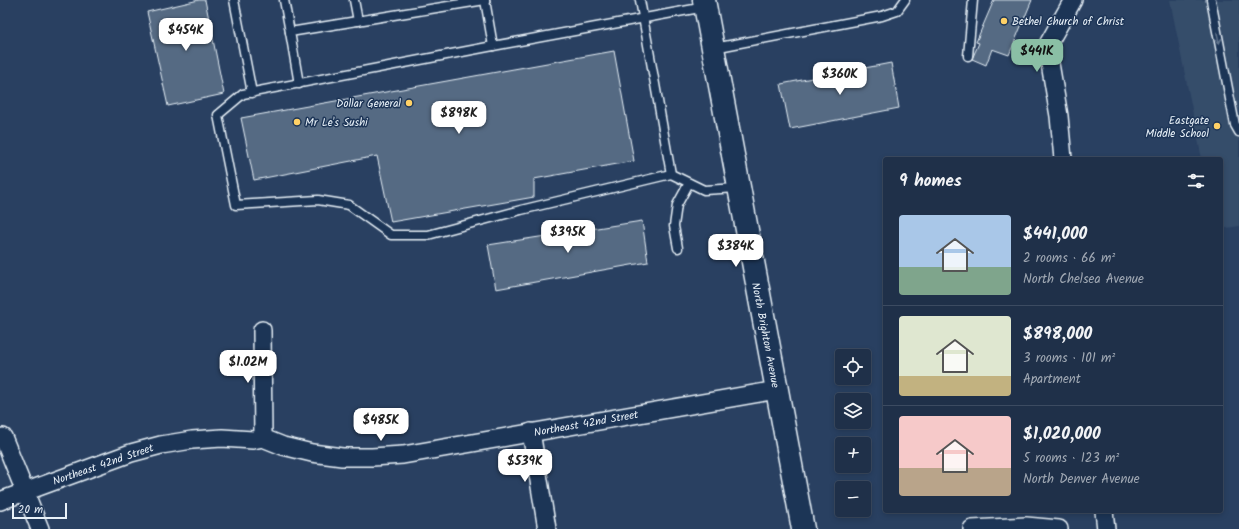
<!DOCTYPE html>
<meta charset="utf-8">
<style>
body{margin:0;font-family:Kalam,sans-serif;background:#2c3c53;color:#f1f3f6;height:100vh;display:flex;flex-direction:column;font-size:15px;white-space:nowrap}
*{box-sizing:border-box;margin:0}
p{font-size:13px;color:#a1a9b4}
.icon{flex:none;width:22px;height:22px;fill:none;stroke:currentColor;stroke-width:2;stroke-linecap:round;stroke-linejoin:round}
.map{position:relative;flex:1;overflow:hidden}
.panel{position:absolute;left:883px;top:157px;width:340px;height:356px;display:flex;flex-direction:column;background:#1f3049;border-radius:4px;box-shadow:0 2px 6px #0003,0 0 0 1px #3c4b61}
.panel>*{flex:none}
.tools{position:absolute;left:835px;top:349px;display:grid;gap:8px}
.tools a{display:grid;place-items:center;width:36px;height:36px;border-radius:4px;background:#1f3049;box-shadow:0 2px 6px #0003,0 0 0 1px #3c4b61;font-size:20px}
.scale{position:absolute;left:12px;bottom:10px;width:55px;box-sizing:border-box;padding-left:4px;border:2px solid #e8f1f8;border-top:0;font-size:11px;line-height:14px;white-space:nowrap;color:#e8f1f8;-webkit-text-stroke:3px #1d3557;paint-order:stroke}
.price{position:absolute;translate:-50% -34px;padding:0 9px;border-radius:8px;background:#fff;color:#222;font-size:13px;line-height:26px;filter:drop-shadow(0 1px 2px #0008)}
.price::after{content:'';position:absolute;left:50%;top:24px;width:12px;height:9px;margin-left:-6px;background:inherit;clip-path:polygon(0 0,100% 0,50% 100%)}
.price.selected{background:#8abfa5;color:#111}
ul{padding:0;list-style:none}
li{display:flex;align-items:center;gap:12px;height:100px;padding:0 16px}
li+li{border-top:1px solid #3c4b61}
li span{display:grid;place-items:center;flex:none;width:112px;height:80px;border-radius:4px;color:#555}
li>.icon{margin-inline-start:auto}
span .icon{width:48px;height:48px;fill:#fffc;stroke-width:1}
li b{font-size:17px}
h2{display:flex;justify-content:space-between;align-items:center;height:48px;padding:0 16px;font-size:17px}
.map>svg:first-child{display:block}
</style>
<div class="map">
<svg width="1239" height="529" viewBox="0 0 1239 529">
<rect width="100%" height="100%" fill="#294061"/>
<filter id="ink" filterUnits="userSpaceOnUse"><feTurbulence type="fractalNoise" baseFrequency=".025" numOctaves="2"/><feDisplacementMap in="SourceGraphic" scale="8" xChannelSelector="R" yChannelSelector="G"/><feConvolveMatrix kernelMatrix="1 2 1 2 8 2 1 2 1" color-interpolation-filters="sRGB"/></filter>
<g filter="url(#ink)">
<polygon fill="#364d6b" points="1170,0 1239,0 1239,226 1221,229 1221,159 1202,159"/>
<g fill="#556a83" stroke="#e8f1f8">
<polygon points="199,0 205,0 224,94 168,106 147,12"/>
<polygon points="994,0 1032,0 1009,55 992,49 986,65 972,59 979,43 976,42"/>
<polygon points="614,51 634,161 534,179 534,197 391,222 377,156 254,180 241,118"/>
<polygon points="891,63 899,108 790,129 781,84"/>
<polygon points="642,221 648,262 496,289 488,245"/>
</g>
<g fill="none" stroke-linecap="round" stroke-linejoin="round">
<defs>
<g id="lane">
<polyline points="234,0 252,93"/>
<polyline points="284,0 290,32"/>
<polyline points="354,0 358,21"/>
<polyline points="485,0 493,46"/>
<polyline points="640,0 671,174 704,190 738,188"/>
<polyline points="1211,0 1235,125 1239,132"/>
<polyline points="714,48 882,16 897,11 905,0"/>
<polyline points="968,56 973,0"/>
<polyline points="299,84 290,32 485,0"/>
<polyline points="671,174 521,210 428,235 391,235 349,205 318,200 236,205 218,115 243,94 493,46 705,7"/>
<polyline points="678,248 674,226 677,205 689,183"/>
</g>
<g id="street">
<polyline points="1063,159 1059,116 1047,46 1073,0"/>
<polyline points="262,330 263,438"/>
<polyline points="531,432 547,529"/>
<polyline points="3,437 40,529"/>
<polyline points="0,501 131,453 161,445 192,440 222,438 253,440 263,438 283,446 312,453 342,457 372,457 403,455 777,390"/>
<polyline points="1104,511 1106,529"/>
<polyline points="972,529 1026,526 1059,529"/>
</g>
<polyline id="secondary" points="704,0 803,529"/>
</defs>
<use href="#lane" stroke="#e8f1f8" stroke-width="11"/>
<use href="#street" stroke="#e8f1f8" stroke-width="20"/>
<use href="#secondary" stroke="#e8f1f8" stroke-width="25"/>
<use href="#lane" stroke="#1d3557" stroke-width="8"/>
<use href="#street" stroke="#1d3557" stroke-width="17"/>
<use href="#secondary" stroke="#1d3557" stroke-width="22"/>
</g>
<defs><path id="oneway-shaft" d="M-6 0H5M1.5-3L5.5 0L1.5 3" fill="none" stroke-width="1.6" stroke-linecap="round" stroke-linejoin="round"/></defs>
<use stroke="#64778f" href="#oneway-shaft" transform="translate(1218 38) rotate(79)"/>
</g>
<g fill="#ffd166" stroke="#1d3557" stroke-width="1.5">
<circle cx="1004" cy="21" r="4"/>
<circle cx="409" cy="103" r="4"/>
<circle cx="297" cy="122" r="4"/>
<circle cx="1217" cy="126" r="4"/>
</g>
<g text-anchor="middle" stroke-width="3" stroke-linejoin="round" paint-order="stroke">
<g font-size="11" fill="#e8f1f8" stroke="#1d3557" text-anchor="start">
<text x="1012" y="25">Bethel Church of Christ</text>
<text x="401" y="107" text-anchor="end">Dollar General</text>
<text x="1209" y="124" text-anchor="end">Eastgate<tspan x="1209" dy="13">Middle School</tspan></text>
<text x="305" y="126">Mr Le's Sushi</text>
</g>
<g font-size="11" fill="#e8f1f8" stroke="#1d3557">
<text transform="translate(766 335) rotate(79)" y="4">North Brighton Avenue</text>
<text transform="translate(586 423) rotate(-10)" y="4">Northeast 42nd Street</text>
<text transform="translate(103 464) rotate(-19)" y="4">Northeast 42nd Street</text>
</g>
</g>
</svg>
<div class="tools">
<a><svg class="icon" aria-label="locate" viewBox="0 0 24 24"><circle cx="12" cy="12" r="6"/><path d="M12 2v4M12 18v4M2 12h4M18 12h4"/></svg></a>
<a><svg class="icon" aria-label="layers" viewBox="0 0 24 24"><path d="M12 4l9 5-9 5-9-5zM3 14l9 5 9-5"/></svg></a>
<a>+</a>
<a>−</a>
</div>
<div class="scale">20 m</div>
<b class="price" style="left:186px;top:52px">$454K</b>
<b class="price selected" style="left:1037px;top:73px">$441K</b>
<b class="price" style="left:840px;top:96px">$360K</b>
<b class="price" style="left:459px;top:135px">$898K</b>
<b class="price" style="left:568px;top:254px">$395K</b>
<b class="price" style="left:736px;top:268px">$384K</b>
<b class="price" style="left:248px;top:384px">$1.02M</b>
<b class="price" style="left:381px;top:442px">$485K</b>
<b class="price" style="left:525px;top:483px">$539K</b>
<section class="panel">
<h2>9 homes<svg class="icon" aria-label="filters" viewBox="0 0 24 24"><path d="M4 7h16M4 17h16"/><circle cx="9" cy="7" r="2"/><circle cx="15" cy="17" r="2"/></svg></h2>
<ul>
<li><span style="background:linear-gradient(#a9c7e8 65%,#7fa58c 0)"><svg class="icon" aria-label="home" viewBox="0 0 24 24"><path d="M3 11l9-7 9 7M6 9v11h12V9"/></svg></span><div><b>$441,000</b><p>2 rooms · 66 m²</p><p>North Chelsea Avenue</p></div></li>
<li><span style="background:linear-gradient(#dfe7d0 75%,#c2b280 0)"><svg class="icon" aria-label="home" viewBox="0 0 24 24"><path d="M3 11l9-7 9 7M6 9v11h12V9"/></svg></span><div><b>$898,000</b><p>3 rooms · 101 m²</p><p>Apartment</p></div></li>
<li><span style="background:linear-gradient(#f6c9c9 65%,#b9a48a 0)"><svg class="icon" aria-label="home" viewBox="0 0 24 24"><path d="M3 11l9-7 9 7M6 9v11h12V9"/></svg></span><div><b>$1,020,000</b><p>5 rooms · 123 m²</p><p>North Denver Avenue</p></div></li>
</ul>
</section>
</div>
